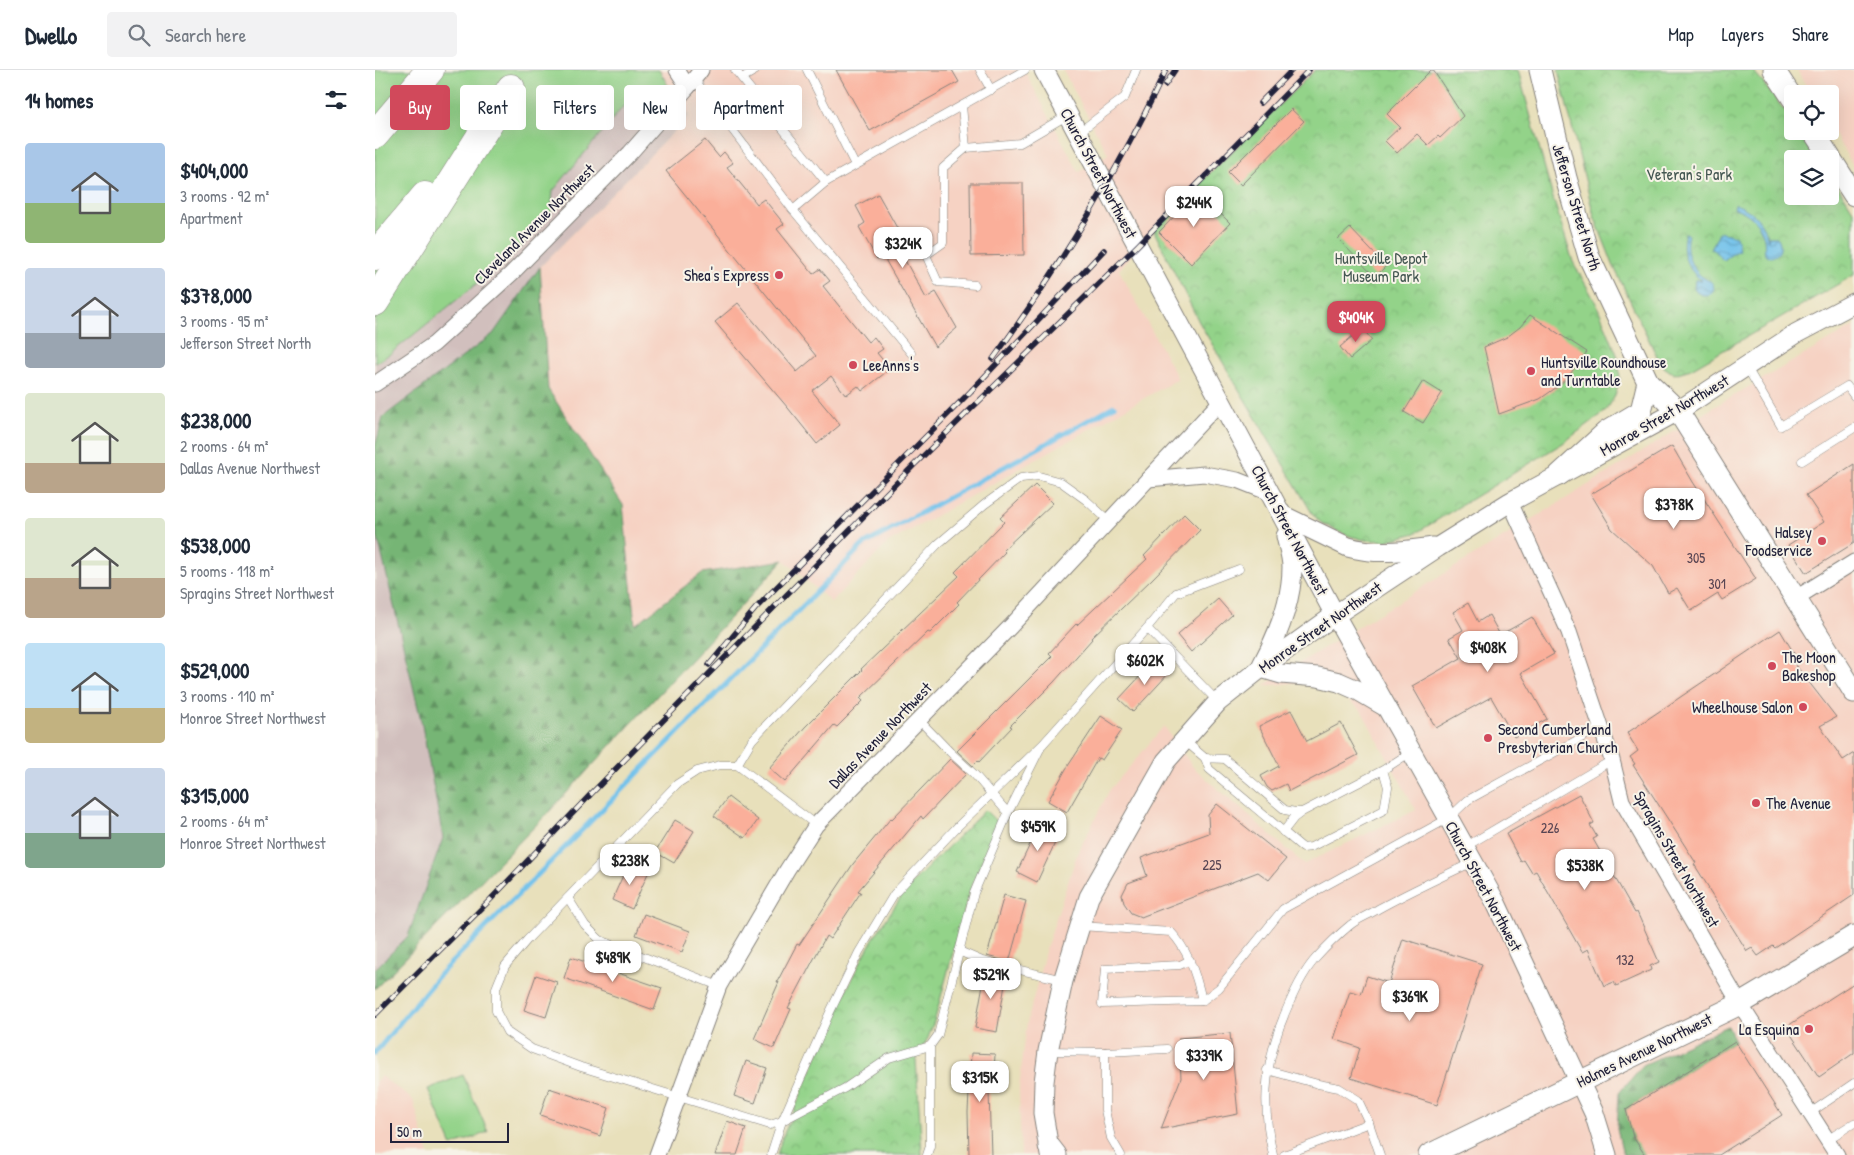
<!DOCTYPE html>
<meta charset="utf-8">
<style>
body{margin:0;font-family:"Patrick Hand",sans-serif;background:#f2f2f3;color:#1f2937;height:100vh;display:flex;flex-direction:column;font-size:19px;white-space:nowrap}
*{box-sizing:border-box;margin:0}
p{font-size:16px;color:#747a83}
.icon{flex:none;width:28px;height:28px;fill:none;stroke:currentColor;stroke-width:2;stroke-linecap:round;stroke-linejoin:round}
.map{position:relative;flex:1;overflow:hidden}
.panel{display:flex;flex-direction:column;background:#fff;width:375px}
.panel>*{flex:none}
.hud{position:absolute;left:15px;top:15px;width:475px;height:45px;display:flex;gap:10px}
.controls{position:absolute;left:1409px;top:15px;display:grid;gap:10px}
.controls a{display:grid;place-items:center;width:55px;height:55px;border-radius:5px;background:#fff;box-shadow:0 5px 20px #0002;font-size:25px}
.scale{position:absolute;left:15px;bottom:12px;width:119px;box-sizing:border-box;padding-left:5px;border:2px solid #22223b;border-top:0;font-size:14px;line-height:18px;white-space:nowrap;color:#22223b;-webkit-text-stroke:4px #f7f3e8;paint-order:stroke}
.price{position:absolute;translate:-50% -42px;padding:0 11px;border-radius:10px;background:#fff;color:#222;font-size:16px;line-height:32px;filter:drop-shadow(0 1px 2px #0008)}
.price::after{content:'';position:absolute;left:50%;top:30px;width:15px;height:11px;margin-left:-8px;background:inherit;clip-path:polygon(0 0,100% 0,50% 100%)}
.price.on{background:#d1495b;color:#fff}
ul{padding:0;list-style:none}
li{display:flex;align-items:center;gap:15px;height:125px;padding:0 25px}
li span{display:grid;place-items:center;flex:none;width:140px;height:100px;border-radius:5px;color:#555}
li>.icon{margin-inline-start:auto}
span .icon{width:60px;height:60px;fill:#fffc;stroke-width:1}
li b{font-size:21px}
h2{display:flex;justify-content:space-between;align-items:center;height:60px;padding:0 25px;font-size:21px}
.tag{padding:0 18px;border-radius:5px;background:#fff;box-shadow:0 5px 20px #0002;font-size:18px;line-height:45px}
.tag.on{background:#d1495b;color:#fff}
header{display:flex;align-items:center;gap:30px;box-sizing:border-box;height:70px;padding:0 25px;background:#fff;border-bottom:1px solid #e0e1e3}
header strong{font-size:24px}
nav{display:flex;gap:28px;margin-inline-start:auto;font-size:18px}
.search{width:350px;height:45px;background:#f2f2f3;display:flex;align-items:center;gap:12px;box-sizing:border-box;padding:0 18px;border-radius:5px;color:#747a83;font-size:19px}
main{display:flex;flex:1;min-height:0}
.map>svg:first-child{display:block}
</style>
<header>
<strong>Dwello</strong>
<div class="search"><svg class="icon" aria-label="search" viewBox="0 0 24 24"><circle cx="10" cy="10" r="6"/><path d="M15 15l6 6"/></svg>Search here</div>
<nav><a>Map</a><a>Layers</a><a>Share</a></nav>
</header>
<main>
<section class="panel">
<h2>14 homes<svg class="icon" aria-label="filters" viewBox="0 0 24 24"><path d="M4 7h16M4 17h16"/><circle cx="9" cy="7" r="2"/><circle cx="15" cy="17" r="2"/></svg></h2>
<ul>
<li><span style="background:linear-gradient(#a9c7e8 60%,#8fb573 0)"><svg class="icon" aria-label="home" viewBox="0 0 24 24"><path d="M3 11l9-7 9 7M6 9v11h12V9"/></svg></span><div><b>$404,000</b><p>3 rooms · 92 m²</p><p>Apartment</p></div></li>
<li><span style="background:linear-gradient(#c9d6e8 65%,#9aa5b1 0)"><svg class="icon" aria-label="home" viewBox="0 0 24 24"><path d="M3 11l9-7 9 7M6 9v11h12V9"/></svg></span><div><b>$378,000</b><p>3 rooms · 95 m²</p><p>Jefferson Street North</p></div></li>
<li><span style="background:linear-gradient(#dfe7d0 70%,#b9a48a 0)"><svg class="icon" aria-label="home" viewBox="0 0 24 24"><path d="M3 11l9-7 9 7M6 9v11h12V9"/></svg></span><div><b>$238,000</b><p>2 rooms · 64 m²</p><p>Dallas Avenue Northwest</p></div></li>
<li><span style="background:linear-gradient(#dfe7d0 60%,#b9a48a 0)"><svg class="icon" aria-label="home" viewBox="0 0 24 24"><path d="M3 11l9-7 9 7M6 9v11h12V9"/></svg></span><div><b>$538,000</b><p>5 rooms · 118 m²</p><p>Spragins Street Northwest</p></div></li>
<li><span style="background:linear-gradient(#bfe0f5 65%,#c2b280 0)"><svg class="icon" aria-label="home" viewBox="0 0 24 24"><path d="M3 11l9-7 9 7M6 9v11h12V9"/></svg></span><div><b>$529,000</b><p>3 rooms · 110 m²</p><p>Monroe Street Northwest</p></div></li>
<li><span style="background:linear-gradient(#c9d6e8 65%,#7fa58c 0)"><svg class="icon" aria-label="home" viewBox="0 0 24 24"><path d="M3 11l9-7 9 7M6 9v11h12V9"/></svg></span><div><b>$315,000</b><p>2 rooms · 64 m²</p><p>Monroe Street Northwest</p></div></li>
</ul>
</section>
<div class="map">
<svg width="1479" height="1085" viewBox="0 0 1479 1085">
<defs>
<pattern id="forest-firs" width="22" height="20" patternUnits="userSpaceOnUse" patternTransform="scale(1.25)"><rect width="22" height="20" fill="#76b575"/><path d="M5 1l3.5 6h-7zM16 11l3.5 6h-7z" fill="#609361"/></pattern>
<pattern id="park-crowns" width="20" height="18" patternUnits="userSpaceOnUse" patternTransform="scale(1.25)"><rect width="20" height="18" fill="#93d389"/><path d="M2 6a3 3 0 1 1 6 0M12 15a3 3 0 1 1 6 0" fill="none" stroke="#7eb577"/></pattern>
<pattern id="water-waves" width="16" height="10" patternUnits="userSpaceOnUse" patternTransform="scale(1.25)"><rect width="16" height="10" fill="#6fc1eb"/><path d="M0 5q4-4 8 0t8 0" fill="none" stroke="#5b9cc0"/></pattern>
</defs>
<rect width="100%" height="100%" fill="#f7f3e8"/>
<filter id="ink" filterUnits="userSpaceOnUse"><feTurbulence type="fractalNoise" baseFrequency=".02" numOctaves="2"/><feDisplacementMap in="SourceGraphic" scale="10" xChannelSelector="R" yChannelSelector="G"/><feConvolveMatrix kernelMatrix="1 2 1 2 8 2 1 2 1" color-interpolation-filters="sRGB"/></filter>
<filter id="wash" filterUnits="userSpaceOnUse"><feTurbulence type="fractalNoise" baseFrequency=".0096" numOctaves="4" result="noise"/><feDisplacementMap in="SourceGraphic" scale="20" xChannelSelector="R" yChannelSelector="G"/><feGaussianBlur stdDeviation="1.12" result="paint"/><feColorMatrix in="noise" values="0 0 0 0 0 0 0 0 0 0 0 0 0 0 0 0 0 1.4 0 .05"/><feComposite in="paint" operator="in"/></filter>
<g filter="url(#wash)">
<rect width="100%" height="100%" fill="#e8e0bb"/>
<g fill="#f6d2c3">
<polygon points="284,0 649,0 704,102 733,84 688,0 940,0 778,159 744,200 803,309 513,473 456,532 409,490 327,503 260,556 248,435 173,319 165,197 314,46"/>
<polygon points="1422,0 1479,0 1479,97 1455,57 1455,24 1436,24"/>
<polygon points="1479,256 1479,1085 646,1085 644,1018 652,953 670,882 702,784 734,721 789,656 818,697 929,794 1041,740 986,640 954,616 924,612 899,615 889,615 1344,334"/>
<polygon points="6,1006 38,1030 54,1085 0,1085 0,1012"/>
</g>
<g fill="#d1bfbd">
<polygon points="294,17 314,46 165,197 118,264 8,347 0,377 0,293 15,284 142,181 176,144 178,121 251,33 269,43"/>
<polygon points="0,456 46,650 68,768 33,866 0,899"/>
</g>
<g fill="#93d389" stroke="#5a7a62">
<polygon points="0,0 284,0 294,17 269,43 251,33 178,121 176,144 142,181 15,284 0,293"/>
<polygon points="88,1005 113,1062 77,1076 53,1019"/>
</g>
<g fill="url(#forest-firs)" stroke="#4c6c58">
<polygon points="165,197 173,319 248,435 260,555 327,503 409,490 171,745 0,919 0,899 33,866 68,768 46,650 0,456 0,377 8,347 118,264"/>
<polygon points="1353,956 1360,971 1251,1040 1270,1085 1248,1085 1242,1058 1244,1023 1268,995"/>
</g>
<g fill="url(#park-crowns)" stroke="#5a7a62">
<polygon points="940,0 1143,0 1178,128 1198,192 1221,233 1243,287 1245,309 1240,326 1231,341 1188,373 1041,463 1011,471 990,470 971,465 960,460 945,452 937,443 824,252 778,159"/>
<polygon points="1183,0 1378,0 1417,50 1418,61 1427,61 1446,89 1418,89 1418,126 1455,126 1455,103 1479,142 1479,205 1316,299 1299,304 1286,295 1239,197 1219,146"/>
<polygon points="610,740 623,753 594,823 560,949 553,968 541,989 547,1085 402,1085 407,1068 441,989 478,906 498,869 532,818"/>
</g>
<g fill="url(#water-waves)" stroke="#487293">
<path d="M1360,134C1379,141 1388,152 1393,170V167H1402L1404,170C1407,178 1405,185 1396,187L1390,184C1389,179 1390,173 1389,168C1385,153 1374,142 1359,138Z"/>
<polygon points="1344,162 1361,166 1364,180 1351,188 1350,190 1348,190 1338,179 1336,180"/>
<path d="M1310,163L1313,165C1309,180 1315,199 1329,208C1332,210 1337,211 1338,215C1340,219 1338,220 1337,223C1330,227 1323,225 1319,219L1320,210H1326C1311,198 1305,182 1310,163Z"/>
</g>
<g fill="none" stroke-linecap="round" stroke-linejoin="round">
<polyline stroke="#6fc1eb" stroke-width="5" points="0,983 65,904 488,475 739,336"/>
</g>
<g id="blocks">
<g fill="#faaf9a">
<polygon points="461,0 577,0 584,12 495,61"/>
<polygon points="1056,0 1058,0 1088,46 1065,68 1063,66 1053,75 1042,64 1022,83 1010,71 1025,57 1012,44"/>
<polygon points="916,39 929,51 866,115 853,102"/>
<polygon points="330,70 344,87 349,82 358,93 352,97 382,134 389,129 409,154 402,159 438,204 445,199 455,211 448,216 493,272 499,267 508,279 502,283 515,299 487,321 483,316 471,325 456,306 437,321 465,355 442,374 413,338 340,252 363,233 422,302 441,286 291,101"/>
<polygon points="595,113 648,113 649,185 596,186"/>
<polygon points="823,122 855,153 816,194 784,162"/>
<polygon points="503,124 531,174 523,178 551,228 561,222 582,258 560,277 508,186 502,189 484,157 490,153 481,136"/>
<polygon points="975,158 1011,196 1000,207 963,169"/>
<polygon points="1155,245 1212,282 1192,308 1182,317 1165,329 1124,344 1109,277 1132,267 1145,257"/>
<polygon points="987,258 997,270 975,289 965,277"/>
<polygon points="1048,311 1067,323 1048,353 1029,342"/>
<polygon points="1297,376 1318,412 1381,509 1347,530 1343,524 1316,541 1302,518 1293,523 1278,496 1237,459 1216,424"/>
<polygon points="1479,394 1479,473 1431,503 1413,475 1449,452 1431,425"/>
<polygon points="660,415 678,433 628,480 630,482 582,532 584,534 555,563 553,562 485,628 488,631 462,657 459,655 410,712 394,698 430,657 487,600 486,599 584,506 580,502 629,452 625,448"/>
<polygon points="809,444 825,460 777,509 716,568 717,569 679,612 635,656 637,657 604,692 603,691 598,696 582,681 677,586 674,583 701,554 702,555 772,489 769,486"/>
<polygon points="843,529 857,545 816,582 802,565"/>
<polygon points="1093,533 1103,552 1114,545 1125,565 1157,547 1179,584 1146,603 1172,649 1139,667 1116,627 1061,658 1037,616 1086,588 1074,568 1088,560 1078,542"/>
<polygon points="1405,560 1423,590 1419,593 1461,647 1445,656 1468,690 1479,683 1479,825 1400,878 1398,876 1383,886 1377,878 1372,881 1333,819 1334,818 1319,794 1321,793 1258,695 1260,694 1255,687 1263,681 1252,663"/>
<polygon points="781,589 795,602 758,642 744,629"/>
<polygon points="916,640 932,671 966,653 983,685 914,721 911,714 897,721 892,717 886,706 904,696 884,656"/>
<polygon points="726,646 747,660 727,690 723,688 692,742 673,731 691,699"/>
<polygon points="575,689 591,704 548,749 546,746 483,821 486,822 455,869 451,866 413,938 416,939 399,978 379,969 404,912 402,912 422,874 424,875 478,794 516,748 517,749"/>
<polygon points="1204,724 1219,753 1215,755 1222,767 1218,769 1260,843 1262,842 1284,892 1275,896 1276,900 1241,916 1239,912 1229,916 1213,879 1207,882 1161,801 1157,803 1149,790 1146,792 1131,764"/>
<polygon points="353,727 383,750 370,768 339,746"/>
<polygon points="842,734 911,789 894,810 883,802 766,847 756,843 749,833 747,825 753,813 772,806 766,788 834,763 833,745"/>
<polygon points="300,750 319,761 299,793 280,782"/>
<polygon points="665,753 685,762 662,812 642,802"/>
<polygon points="254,792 274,801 257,839 237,830"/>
<polygon points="629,825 651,831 634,892 612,886"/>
<polygon points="269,844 315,861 307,882 261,865"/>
<polygon points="1028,869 1107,894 1062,1035 976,1008 985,978 959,969 975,921 986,924 992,906 1014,913"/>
<polygon points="196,887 287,918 279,940 189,908"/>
<polygon points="611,898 632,903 622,962 600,958"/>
<polygon points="161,905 182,912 171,947 149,940"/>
<polygon points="1479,913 1479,983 1444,1007 1411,957"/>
<polygon points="855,963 863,1044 786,1059 806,1008 804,968"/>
<polygon points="1360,971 1407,1045 1344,1085 1270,1085 1258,1067 1251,1040"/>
<polygon points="596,983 620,984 618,1022 614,1022 616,1085 594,1085 593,1042"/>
<polygon points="371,991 392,998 380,1033 359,1026"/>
<polygon points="174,1018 234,1038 225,1066 165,1045"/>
<polygon points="352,1051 371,1058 362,1085 340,1085"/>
</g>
</g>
</g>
<g filter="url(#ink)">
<use href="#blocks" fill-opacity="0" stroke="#85817b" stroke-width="1"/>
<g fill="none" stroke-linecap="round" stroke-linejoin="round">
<defs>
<g id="service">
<polyline points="360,0 451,112"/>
<polyline points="432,0 480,95"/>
<polyline points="605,0 616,20"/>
<polyline points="367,8 381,0"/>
<polyline points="319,9 418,140"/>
<polyline points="587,36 591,78 645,73 693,45"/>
<polyline points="703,63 750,27 761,0"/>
<polyline points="591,78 568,98 568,173 551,185 563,212 600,215"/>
<polyline points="536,283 418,140 451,112 650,0"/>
<polyline points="1371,296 1406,356 1472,316 1479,326"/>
<polyline points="1427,391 1479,358"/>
<polyline points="772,558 843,632"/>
<polyline points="545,651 575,682 599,704 633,743"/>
<polyline points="809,670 830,688"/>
<polyline points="362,695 377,670 563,474 610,434 646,408 664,406 686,412 711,430 734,451"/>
<polyline points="1008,700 1013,717 1009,740 936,777 928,778 834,699 830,688 850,689 910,740 920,742 927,742 1008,700 1036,682"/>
<polyline points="441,755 362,695 345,695 322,701 302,714 152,870 130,896 121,918 121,941 132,962 157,979 206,997 395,1055 407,1051 470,1018 514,988 555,976"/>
<polyline points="908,762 919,748 927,742"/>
<polyline points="1090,777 1237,690"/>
<polyline points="193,828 210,855 225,870 344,916"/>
<path d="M705,856L796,862C814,881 822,906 827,931L727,934L730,899L805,895L815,890"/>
<polyline points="584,881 607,891 688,910"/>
<polyline points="827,931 844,918 908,839 1074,748 1093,730 1226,657"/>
<polyline points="674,981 730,982 730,1040 736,1068 746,1085"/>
<polyline points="730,982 792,979"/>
<polyline points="892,1000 943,1014 964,1018 983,1030 994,1053 909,1085"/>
<polyline points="1435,1043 1479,1013"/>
<polyline points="994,1053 1005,1085"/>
<polyline points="1452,1070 1479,1053"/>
<polyline points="396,1085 407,1051 455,942 484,882 519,824 582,757 668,674 772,558 801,523 864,499"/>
<polyline points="552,1085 555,1076 555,976 563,965 599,823 633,743 665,679"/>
<path d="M898,1085C885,1029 891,985 914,934C921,918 929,901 941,888C951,877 962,866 974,856C982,849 994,845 1003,839C1034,822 1066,807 1098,792"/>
</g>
<g id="minor">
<polyline points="302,0 313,17"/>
<polyline points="0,314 59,274 136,204 255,83 313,17 326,0"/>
<polyline points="773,409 829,404 862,410 895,423"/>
<polyline points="1135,432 1194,562 1237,690 1247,731 1365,934 1462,1085"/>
<polyline points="1421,528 1479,492"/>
<polyline points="282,1085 344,916 412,800 441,755 636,556 846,331"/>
</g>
<g id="tertiary">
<polyline points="669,0 960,545 1121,833 1219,1043 1232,1085"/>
<path d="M907,445L973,477C1003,485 1028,481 1058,477"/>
<path d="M887,595C903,565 917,531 917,497C917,487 913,476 911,466"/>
<polyline points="886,598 906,604 943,607 964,612 982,620 1011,637"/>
<polyline points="675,1085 668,1043 669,1012 673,981 688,911 714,827 791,691 843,632 886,598 960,545 1063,477 1135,432 1303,341 1422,263 1479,233"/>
</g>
<g id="secondary">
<polyline points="1165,0 1191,108 1214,187 1273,312 1303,341 1479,622"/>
<polyline points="1399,0 1418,29"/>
<polyline points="1438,61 1479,125"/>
<polyline points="1184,405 1231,362 1266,341 1273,312"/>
<polyline points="674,1076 681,1085"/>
<polyline points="1054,1085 1365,934 1479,866"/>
</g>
<g id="motorway">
<polyline points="0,65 55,0"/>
<polyline points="0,186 50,126"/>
<polyline points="0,232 136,18"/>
</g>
</defs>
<use href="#service" stroke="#85817b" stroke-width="9"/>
<use href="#minor" stroke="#85817b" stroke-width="17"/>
<use href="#tertiary" stroke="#85817b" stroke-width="21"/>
<use href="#secondary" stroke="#85817b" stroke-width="23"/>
<use href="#motorway" stroke="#85817b" stroke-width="29"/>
<use href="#service" stroke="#fff" stroke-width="8"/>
<use href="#minor" stroke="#fff" stroke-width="15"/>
<use href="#tertiary" stroke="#fff" stroke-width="19"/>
<use href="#secondary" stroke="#fff" stroke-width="21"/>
<use href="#motorway" stroke="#fff" stroke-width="28"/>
<defs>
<g id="rail">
<polyline points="790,15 800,0"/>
<polyline points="885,33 917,0"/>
<path d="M618,289C684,198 743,102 791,0"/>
<polyline points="334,595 381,538 596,321 729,180"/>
<polyline points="0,945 115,830 216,724 539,395 763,175 934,0"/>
</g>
</defs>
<use href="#rail" stroke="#22223b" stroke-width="5.5"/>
<use href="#rail" stroke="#f7f3e8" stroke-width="4" stroke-dasharray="11" stroke-linecap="butt"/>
</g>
</g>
<g fill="#d1495b" stroke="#f7f3e8" stroke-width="2">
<circle cx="404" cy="205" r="5"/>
<circle cx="478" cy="295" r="5"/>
<circle cx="1156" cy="301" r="5"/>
<circle cx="1447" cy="471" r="5"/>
<circle cx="1397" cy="596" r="5"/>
<circle cx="1428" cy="637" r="5"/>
<circle cx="1113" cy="668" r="5"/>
<circle cx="1381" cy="733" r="5"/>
<circle cx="1434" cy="959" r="5"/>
</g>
<g text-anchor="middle" stroke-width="4" stroke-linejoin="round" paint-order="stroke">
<g font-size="14" fill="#584553">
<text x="1321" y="493">305</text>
<text x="1342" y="519">301</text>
<text x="1175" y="763">226</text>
<text x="837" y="800">225</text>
<text x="1250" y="895">132</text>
</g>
<g font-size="16" fill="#22223b" stroke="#f7f3e8">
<text transform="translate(724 103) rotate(62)" y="6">Church Street Northwest</text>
<text transform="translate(1202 137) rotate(73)" y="6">Jefferson Street North</text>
<text transform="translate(159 154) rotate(-45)" y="6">Cleveland Avenue Northwest</text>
<text transform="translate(1289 345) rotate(-30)" y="6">Monroe Street Northwest</text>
<text transform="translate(915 460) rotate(62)" y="6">Church Street Northwest</text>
<text transform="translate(945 557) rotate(-35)" y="6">Monroe Street Northwest</text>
<text transform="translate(505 665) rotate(-46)" y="6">Dallas Avenue Northwest</text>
<text transform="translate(1302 789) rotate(60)" y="6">Spragins Street Northwest</text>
<text transform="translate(1109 816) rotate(62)" y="6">Church Street Northwest</text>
<text transform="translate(1269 980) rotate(-26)" y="6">Holmes Avenue Northwest</text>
</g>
<g font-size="16" fill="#445752" stroke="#f7f3e8">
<text x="1314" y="110">Veteran's Park</text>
<text x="1006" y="194">Huntsville Depot<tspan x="1006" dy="18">Museum Park</tspan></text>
</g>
<g font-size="16" fill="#22223b" stroke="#f7f3e8" text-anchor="start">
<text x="394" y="211" text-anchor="end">Shea's Express</text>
<text x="1166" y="298">Huntsville Roundhouse<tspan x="1166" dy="18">and Turntable</tspan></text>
<text x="488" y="301">LeeAnns's</text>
<text x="1437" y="468" text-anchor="end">Halsey<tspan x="1437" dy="18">Foodservice</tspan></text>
<text x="1407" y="593">The Moon<tspan x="1407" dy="18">Bakeshop</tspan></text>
<text x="1418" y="643" text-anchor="end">Wheelhouse Salon</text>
<text x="1123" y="665">Second Cumberland<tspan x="1123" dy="18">Presbyterian Church</tspan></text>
<text x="1391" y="739">The Avenue</text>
<text x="1424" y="965" text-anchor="end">La Esquina</text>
</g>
</g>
</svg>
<div class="controls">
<a><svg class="icon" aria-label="locate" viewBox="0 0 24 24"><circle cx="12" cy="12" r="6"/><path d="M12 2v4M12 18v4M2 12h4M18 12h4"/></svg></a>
<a><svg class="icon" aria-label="layers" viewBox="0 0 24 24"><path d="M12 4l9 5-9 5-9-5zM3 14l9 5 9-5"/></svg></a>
</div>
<div class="scale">50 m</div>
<b class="price" style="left:819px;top:158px">$244K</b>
<b class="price" style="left:528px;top:199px">$324K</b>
<b class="price on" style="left:981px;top:273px">$404K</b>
<b class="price" style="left:1299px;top:460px">$378K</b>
<b class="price" style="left:1113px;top:603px">$408K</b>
<b class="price" style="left:770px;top:616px">$602K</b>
<b class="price" style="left:663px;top:782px">$459K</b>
<b class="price" style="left:255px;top:816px">$238K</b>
<b class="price" style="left:1210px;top:821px">$538K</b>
<b class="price" style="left:238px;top:913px">$489K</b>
<b class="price" style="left:616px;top:930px">$529K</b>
<b class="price" style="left:1035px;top:952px">$369K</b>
<b class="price" style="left:829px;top:1011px">$339K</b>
<b class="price" style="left:605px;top:1033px">$315K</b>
<div class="hud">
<a class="tag on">Buy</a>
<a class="tag">Rent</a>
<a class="tag">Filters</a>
<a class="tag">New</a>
<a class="tag">Apartment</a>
</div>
</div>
</main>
